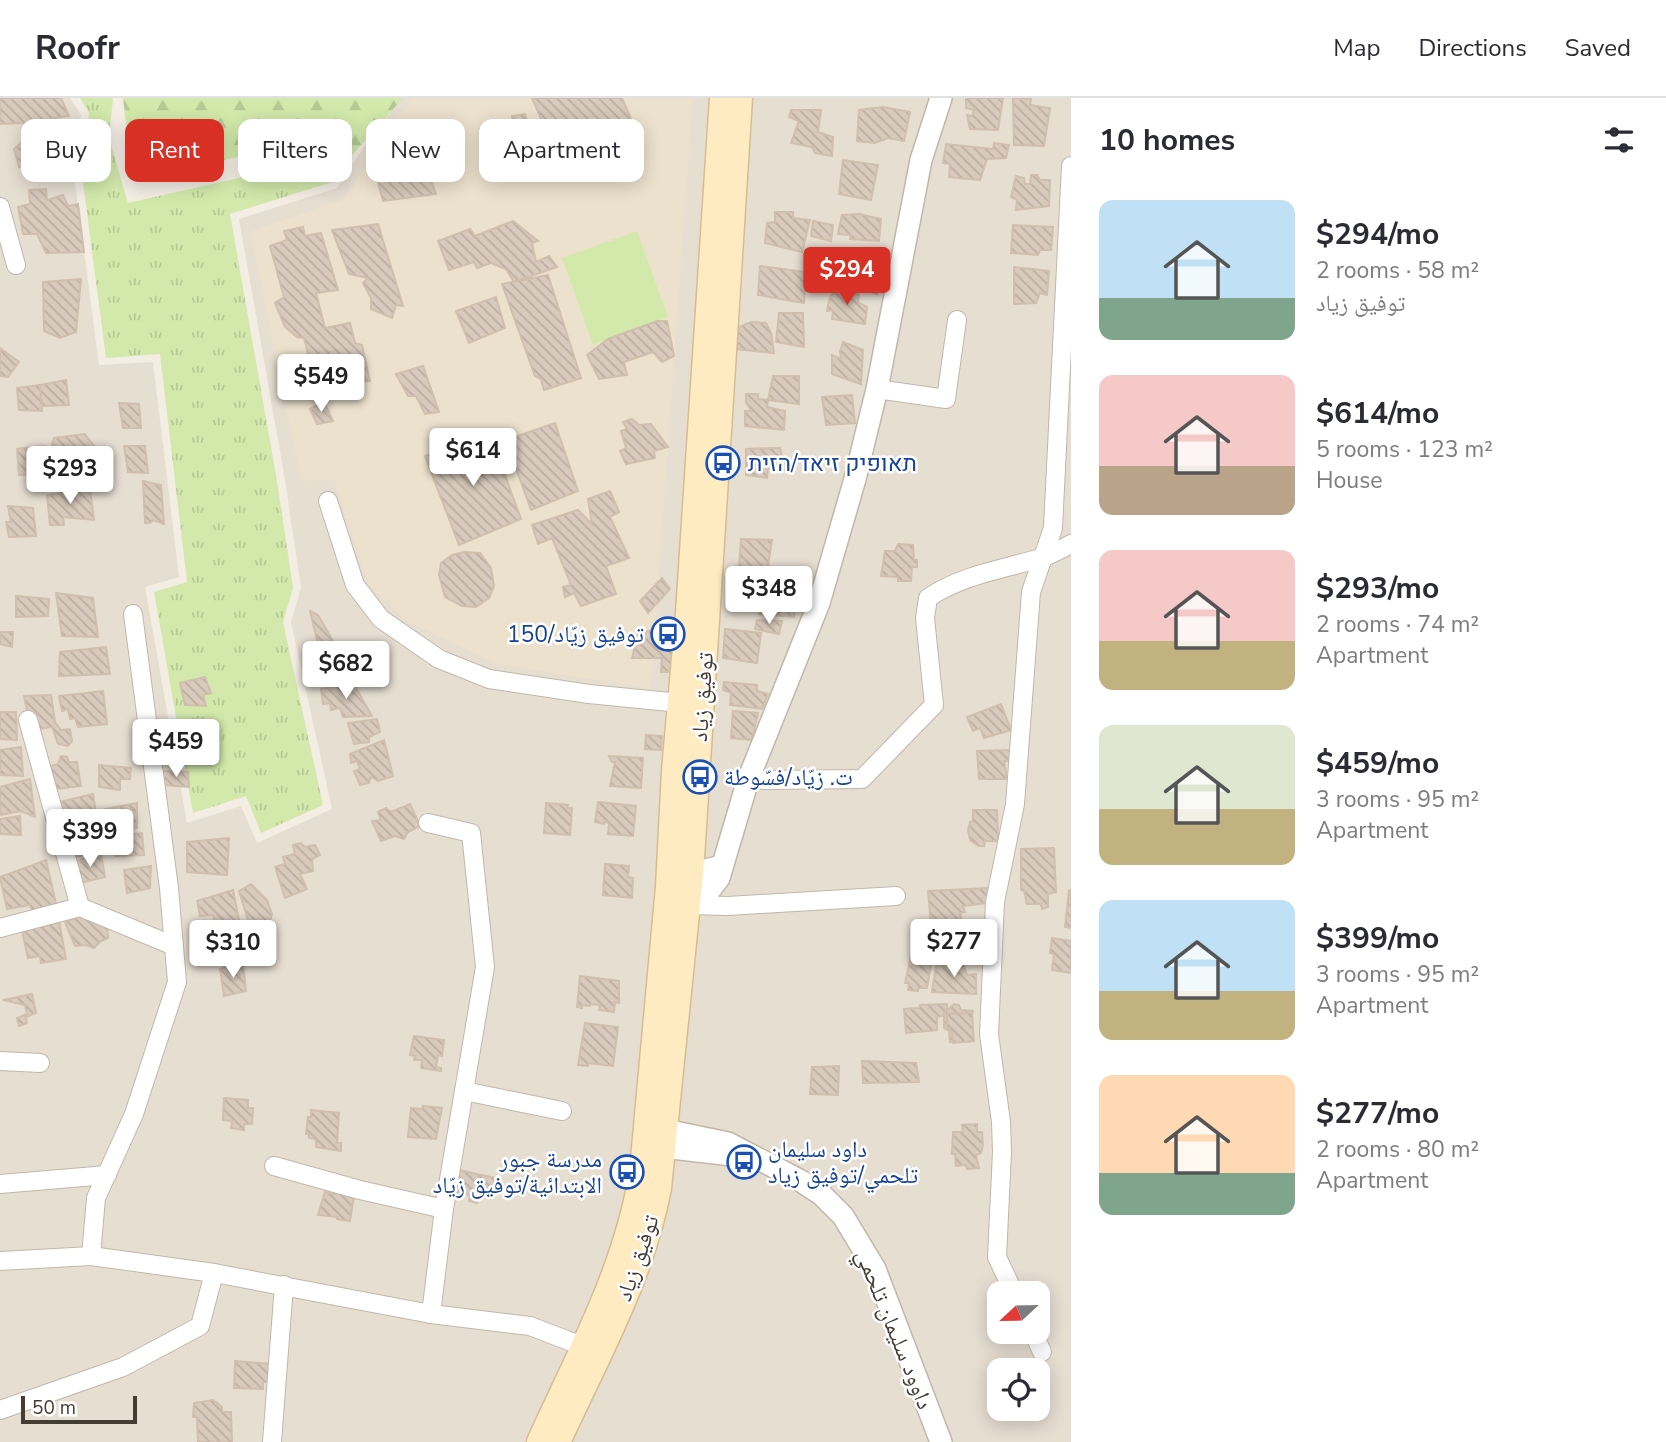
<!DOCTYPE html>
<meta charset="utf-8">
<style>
body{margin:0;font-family:"Nunito Sans","Noto Naskh Arabic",Heebo,sans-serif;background:#f2f2f3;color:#2b2b33;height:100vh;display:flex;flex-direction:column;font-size:26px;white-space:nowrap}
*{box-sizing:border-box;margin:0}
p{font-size:23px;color:#7c7c81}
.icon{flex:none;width:38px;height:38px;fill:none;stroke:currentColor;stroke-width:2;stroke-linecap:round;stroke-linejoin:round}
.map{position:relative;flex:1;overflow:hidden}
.drawer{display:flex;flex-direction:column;background:#fff;width:595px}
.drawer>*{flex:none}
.top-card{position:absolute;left:21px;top:21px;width:665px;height:63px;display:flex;gap:14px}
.needle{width:46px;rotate:248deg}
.controls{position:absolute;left:987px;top:1183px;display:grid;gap:14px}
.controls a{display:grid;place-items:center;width:63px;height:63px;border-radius:14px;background:#fff;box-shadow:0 4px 18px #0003;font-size:35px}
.scale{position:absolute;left:21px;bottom:18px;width:116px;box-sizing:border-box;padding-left:7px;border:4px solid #453d34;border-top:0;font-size:19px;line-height:24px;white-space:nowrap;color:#453d34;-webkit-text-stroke:5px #fff;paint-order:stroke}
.price{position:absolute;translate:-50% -60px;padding:0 16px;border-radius:7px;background:#fff;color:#222;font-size:23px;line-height:46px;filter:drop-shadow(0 2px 4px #0008)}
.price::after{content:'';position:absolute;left:50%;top:42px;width:21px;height:16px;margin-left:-10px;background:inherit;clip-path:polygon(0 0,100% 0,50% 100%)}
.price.selected{background:#d93025;color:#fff}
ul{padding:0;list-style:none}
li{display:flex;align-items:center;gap:21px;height:175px;padding:0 28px}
li span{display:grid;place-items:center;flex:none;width:196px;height:140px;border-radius:14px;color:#555}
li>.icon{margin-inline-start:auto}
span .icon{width:84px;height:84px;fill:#fffc;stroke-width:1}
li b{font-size:30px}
h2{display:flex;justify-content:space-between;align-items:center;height:84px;padding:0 28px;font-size:30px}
.chip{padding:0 24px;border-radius:14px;background:#fff;box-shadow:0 4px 18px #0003;font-size:24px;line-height:63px}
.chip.selected{background:#d93025;color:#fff}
header{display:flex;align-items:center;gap:42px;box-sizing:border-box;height:98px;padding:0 35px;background:#fff;border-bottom:2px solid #e1e1e2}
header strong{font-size:33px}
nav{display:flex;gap:38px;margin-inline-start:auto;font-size:24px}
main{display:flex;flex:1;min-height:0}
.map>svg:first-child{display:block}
</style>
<header>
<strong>Roofr</strong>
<nav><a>Map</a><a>Directions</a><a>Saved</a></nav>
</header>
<main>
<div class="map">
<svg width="1071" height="1344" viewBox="0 0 1071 1344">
<defs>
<pattern id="grass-tufts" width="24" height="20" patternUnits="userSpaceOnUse" patternTransform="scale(1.75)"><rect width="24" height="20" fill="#d2e9ab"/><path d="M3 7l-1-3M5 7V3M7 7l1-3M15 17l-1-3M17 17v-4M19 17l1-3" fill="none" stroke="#b6c994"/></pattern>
<pattern id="forest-firs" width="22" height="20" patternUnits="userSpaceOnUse" patternTransform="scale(1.75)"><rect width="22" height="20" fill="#d2e9ab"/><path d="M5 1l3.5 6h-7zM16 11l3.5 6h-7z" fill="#b6c994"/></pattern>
<pattern id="building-back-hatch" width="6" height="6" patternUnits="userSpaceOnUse" patternTransform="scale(1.75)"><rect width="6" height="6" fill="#d8cabc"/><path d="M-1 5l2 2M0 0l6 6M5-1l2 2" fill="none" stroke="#bbaea2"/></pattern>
</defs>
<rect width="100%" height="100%" fill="#f3ede4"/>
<path fill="#e7ded2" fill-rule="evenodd" d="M0,0H70L81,17L74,77L99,267L153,264L179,479L145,489L187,725L241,708L257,745L332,711L291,524L301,490L285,382L239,121L337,90L367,44L402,0H1071V1344H0ZM999,1195H1038V1234H999ZM999,1272H1038V1311H999Z"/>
<polygon fill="#ece1cd" points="413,0 693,0 651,591 498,566 406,523 368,485 334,381 301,383 250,134 344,101 389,31"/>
<polygon fill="url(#grass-tufts)" points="80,0 113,0 109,40 128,105 296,67 332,84 230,116 277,383 293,490 283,524 323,707 261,735 246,698 193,715 154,494 187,484 160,256 106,260 82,77 89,15"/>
<polygon fill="url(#forest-firs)" points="123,0 403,0 338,73 291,46 141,82 129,51"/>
<polygon fill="#d2e9ab" points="637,133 668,219 593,247 562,160"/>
<g fill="url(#building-back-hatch)" stroke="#d0bfac" stroke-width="2">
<polygon points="4,0 61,0 69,18 23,25 0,26 0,1"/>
<polygon points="532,0 622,0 640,42 562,69"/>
<polygon points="966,0 1003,0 998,32 970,31 967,17 972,18 974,12 966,10"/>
<polygon points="1013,0 1031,1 1030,7 1050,10 1044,48 1014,47"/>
<polygon points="883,9 910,14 904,43 888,40 875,45 857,43 859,12"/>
<polygon points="791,12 821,12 818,34 833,39 832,58 815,55 812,49 791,45 799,23 789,19"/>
<polygon points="525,16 530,34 522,37 529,60 512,64 504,43 487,47 480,31 493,27 499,40 514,33 512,18"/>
<polygon points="404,26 407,34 413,34 436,96 383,103 367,44 389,43 389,31"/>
<polygon points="26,40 32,45 48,41 57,73 37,71 36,66 19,69 14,51"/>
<polygon points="994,45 1009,47 1006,60 987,61 980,82 949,79 950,66 943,65 946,46 993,51"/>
<polygon points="843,62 878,67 871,102 839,96"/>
<polygon points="1031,77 1037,77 1040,82 1050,82 1049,108 1016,112 1017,102 1011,99 1016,78 1024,80 1025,86 1030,86"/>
<polygon points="46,91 47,102 63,97 68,108 78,106 84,154 46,155 37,136 23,136 18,109 30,106 29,92"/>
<polygon points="775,114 793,114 793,120 810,122 802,154 765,145 767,125 775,124"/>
<polygon points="859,116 881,121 879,143 850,141 851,137 838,136 842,117"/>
<polygon points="513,123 538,143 532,145 536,164 549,158 557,169 514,184 506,171 491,165 477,170 474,164 449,172 438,143 470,131 475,138"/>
<polygon points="813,123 833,127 831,143 811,138"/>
<polygon points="378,126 403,208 396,207 392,220 371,211 371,200 363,185 368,180 349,176 332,132"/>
<polygon points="1013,127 1053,129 1051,152 1040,152 1038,157 1011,155"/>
<polygon points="303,129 305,138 321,135 338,192 316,195 325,230 350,225 355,245 362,247 370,283 359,284 355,291 339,296 334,284 316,286 304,240 297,239 285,229 275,205 284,199 270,148 287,142 284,133"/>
<polygon points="842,156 880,164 877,196 841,183"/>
<polygon points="760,168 806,174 804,205 758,197"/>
<polygon points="1014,169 1049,173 1047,197 1040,195 1036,205 1014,206"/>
<polygon points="548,177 581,280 544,292 541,281 535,278 502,186"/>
<polygon points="81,181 76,234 60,240 44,233 43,184"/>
<polygon points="837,189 851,191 850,195 859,197 858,204 867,209 865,226 832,221 833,212 827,213 828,207 831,197 837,195"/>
<polygon points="496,199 505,230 469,245 456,213"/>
<polygon points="779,215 803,215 804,249 776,244"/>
<polygon points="657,223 667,223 674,258 662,264 653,254 624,264 627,277 599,281 587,257 608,241"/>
<polygon points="751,224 766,225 771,235 774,255 736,251 739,229"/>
<polygon points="843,244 863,252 861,286 832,276 832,257 841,261 840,253"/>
<polygon points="0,250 19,264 8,279 0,278"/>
<polygon points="423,268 439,314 425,316 416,298 408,298 396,276"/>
<polygon points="773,278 799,278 799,306 768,302"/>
<polygon points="66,282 69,307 42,308 40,287"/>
<polygon points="40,287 42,313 19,312 17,290"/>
<polygon points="746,296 758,296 758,301 768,302 767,309 785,313 784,332 745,328 745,313 751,313 746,304"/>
<polygon points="852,297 855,325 826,327 822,299"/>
<polygon points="324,304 333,323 317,326 310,311"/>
<polygon points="119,305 139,306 141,330 123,330"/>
<polygon points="632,321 639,327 651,326 668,349 654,353 655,360 626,366 620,353 626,350 621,333 627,331 623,324"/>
<polygon points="555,325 578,393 531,412 506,342"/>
<polygon points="85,336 97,352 71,382 61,380 57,358 52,347 54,340"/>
<polygon points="490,336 521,421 459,447 425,358"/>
<polygon points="44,348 49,368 42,366 43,376 19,377 17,351"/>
<polygon points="124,348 145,348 148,375 128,374"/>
<polygon points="772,350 780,350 783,362 789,364 787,373 776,369 768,370 767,380 746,377 746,351"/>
<polygon points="143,383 161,387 164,426 153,422 150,425 145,425"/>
<polygon points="90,391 94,422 63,419 64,427 50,427 47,397"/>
<polygon points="610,393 619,414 610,419 629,460 606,468 616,496 581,508 574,495 565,499 563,489 571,487 552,440 538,446 532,427 578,412 592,426 588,401"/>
<polygon points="8,408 33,410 36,438 9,439 6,424 11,424"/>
<polygon points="741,441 772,442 767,474 739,470"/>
<polygon points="898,446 913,447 914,462 917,462 917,469 912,469 911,483 898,483 898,479 881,478 885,453 895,453"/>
<polygon points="464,454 480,455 491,470 494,488 489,500 476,509 462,508 445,499 439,477 441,465 452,457"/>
<polygon points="662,480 670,491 648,515 640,503"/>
<polygon points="776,484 772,499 737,495 738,485 755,485 757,488"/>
<polygon points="56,495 93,500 98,539 62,538"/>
<polygon points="16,498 49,501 48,518 16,519"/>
<polygon points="760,506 795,509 794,519 759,516"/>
<polygon points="310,513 318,517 344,562 339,571 323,567"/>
<polygon points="757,522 782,523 779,536 755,531"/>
<polygon points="667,531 665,547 673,549 672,574 661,574 662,560 632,560 638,534"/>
<polygon points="725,531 761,535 757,565 723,560"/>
<polygon points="1,534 13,534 12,549 0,546"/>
<polygon points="106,549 110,576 59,578 60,554"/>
<polygon points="205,579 211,595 203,597 206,608 185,607 180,585"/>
<polygon points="724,584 757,587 757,593 768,596 762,611 730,607 731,595 723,592"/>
<polygon points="345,586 356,590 372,618 343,619 340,610 331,612 330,605 323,606 321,591"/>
<polygon points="103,593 107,626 78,629 75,620 70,621 68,611 62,613 59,598"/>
<polygon points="51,597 55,624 61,632 70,631 72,643 68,648 58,646 52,629 31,632 24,598"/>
<polygon points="1001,606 1011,632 984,640 980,630 973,633 967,619"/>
<polygon points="733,613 758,615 752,642 731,640"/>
<polygon points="0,614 16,614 17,642 0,641"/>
<polygon points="377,621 380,634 369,639 369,644 354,646 348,625"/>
<polygon points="646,637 662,638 661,652 645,651"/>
<polygon points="384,642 393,678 378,683 371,679 369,685 360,687 354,673 360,671 357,663 351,665 350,656"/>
<polygon points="21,649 23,678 0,677 0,652"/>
<polygon points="1010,652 1010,663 1004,663 1007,681 979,681 977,653"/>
<polygon points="61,658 67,659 69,664 77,664 81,688 57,691 45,670 58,666"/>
<polygon points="609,658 643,660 641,690 610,688 615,664 612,664"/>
<polygon points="99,667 131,670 130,681 120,681 120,692 99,689"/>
<polygon points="163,673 188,674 189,689 164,687"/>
<polygon points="30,681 35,719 21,713 0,717 0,689"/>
<polygon points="93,696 96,715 87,719 87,727 63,729 59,704"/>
<polygon points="598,704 636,708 633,738 608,736 609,726 606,723 604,726 595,724"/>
<polygon points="137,705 137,730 111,734 105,711"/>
<polygon points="546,705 568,707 567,710 572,710 570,737 544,735"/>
<polygon points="410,706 420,728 408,734 404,741 395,738 381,743 372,723 381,722 378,714 386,710 391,714"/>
<polygon points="973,712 997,712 998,743 985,743 984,748 978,748 970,742 968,732 970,724 973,723"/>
<polygon points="20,718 21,737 0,736 0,721"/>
<polygon points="87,732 93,754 75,760 73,750 67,751 63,734"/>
<polygon points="142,735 144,757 115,758 113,738"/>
<polygon points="229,740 227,777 187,774 187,744"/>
<polygon points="301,745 305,749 315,747 320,757 312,761 313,773 300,776 307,791 285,800 275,769 285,766 283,759 295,756 293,747"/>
<polygon points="1054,750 1056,794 1048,796 1048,809 1042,811 1041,806 1027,806 1024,793 1021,792 1021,751"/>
<polygon points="101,755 105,779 80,785 74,764"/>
<polygon points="46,762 58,815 33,817 30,807 7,811 0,779"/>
<polygon points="605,766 629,768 628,779 633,780 632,800 603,797"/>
<polygon points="151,768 150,790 127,795 124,772"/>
<polygon points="251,786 267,802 272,816 262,853 252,851 246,844 250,829 239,793"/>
<polygon points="987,790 987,805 963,808 965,814 960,815 962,825 931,827 928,793"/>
<polygon points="233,792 242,837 217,838 213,817 200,818 197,803"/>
<polygon points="1069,792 1071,792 1071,830 1065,829"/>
<polygon points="86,815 91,824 107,820 108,840 101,843 94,850 86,847 75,848 65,824"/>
<polygon points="59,823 66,861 41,865 40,858 28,860 22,833"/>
<polygon points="1052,840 1071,843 1071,875 1052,872 1054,856 1050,855"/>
<polygon points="912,853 933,855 927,890 918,890 918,893 908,892 909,885 905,885"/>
<polygon points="946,857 954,859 955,862 964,868 967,877 976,876 976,896 932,894 936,868 943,869"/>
<polygon points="243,865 246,893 224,898 220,871"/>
<polygon points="580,878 619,883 619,905 615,904 614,914 599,912 600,907 591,906 590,908 582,907 582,910 577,909"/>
<polygon points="32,896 36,915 26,919 27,925 19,928 17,920 27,916 25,907 3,902"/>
<polygon points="947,906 947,917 937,919 937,932 906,935 904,911 919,910 920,907"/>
<polygon points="954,906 959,907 961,912 973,913 971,920 972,939 974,943 950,944 949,933 944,930 944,915"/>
<polygon points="972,915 974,943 953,945 952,934 947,930 947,916"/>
<polygon points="585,925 618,929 613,968 588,965 588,968 578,967"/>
<polygon points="414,938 444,942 442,958 438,957 436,969 441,970 441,973 421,970 422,962 414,962 415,958 410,957"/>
<polygon points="862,963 916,965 919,984 863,985"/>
<polygon points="839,968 838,997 810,996 812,969"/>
<polygon points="224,1000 248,1002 248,1010 253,1010 252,1026 244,1026 244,1032 231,1030 232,1023 223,1022"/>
<polygon points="423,1008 442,1010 436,1041 408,1039 411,1010 422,1011"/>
<polygon points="311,1012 339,1015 337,1045 341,1045 341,1053 316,1049 316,1041 309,1040 309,1036 306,1036 308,1019 311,1019"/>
<polygon points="977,1026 977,1034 982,1034 983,1047 981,1055 976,1057 979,1070 967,1071 966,1067 956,1068 955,1056 952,1056 953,1034 963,1034 962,1027"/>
<polygon points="459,1072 495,1080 494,1083 496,1083 490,1101 478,1098 477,1105 469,1103 470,1097 458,1095 460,1085 456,1084"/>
<polygon points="334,1093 354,1097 350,1123 337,1121 338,1119 318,1117 325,1094 333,1096"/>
<polygon points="235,1263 272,1266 271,1284 263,1284 263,1291 234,1290"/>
<polygon points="213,1302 222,1309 222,1314 231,1314 232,1344 198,1344 197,1319 193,1319 194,1305"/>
</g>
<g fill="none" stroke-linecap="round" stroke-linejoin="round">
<defs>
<g id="minor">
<polyline points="0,109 16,167"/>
<polyline points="877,291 946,301 957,222"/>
<polyline points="328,403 355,487 381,521 439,561 489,581 589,596 680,605"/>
<polyline points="28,622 80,809"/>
<path d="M748,682L862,681L934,607L925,520L928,500C962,477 1003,471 1041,460C1051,457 1061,451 1071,446"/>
<polyline points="428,725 471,735 485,869 444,1111 431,1216"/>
<polyline points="688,807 728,808 896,798"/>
<polyline points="0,830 80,809 174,848"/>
<polyline points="0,963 40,965"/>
<polyline points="464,993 562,1013"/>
<polyline points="274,1068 360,1092 444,1111"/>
<polyline points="0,1086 107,1077"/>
<polyline points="91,1158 96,1100 134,1016 177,884 169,790 133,516"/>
<polyline points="0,1163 91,1158 214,1175 431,1216 530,1228 595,1253"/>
<polyline points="1014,1195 997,1159 1002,1054 1001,1024 989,936 995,804 1015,706 1031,494 1053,430 1071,68"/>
<polyline points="1033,1234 1042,1254"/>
<polyline points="0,1312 123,1269 200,1228 214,1175"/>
<polyline points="272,1344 284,1187"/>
</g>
<g id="tertiary">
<polyline points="721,768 691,776 668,789 688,807 709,793 719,780 748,682 819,505 855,381 877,291 921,62 941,0"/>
<polyline points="651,1037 665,1032 728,1045 801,1083 822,1097 843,1118 875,1171 941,1344"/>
<polyline points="651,1042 663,1049 732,1057"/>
</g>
<g id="secondary">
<path d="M539,1344C579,1256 627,1169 642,1072L668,789L674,673L688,515L722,0"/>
<path d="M558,1344C596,1261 642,1180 659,1090L691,776L740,0"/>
</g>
</defs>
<use href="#minor" stroke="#c1b7a9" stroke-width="20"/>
<use href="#tertiary" stroke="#c1b7a9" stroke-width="24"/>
<use href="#secondary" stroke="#d5bd92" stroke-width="27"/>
<use href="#minor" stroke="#fff" stroke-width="18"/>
<use href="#tertiary" stroke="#fff" stroke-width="21"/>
<use href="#secondary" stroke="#ffebc1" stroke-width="24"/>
</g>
<defs>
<symbol id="bus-ring" viewBox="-11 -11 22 22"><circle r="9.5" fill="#fff" stroke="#1a4fb4" stroke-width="1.5"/><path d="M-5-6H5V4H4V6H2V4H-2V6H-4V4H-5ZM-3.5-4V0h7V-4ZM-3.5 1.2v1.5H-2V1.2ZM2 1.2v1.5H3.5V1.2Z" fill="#1a4fb4"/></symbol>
</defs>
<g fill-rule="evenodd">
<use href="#bus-ring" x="704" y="346" width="38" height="38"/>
<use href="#bus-ring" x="649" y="517" width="38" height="38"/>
<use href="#bus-ring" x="681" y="660" width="38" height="38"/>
<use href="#bus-ring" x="725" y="1045" width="38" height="38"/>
<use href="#bus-ring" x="608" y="1055" width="38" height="38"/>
</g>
<g text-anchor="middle" stroke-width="5" stroke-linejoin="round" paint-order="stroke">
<g font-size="23" fill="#164399" stroke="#fff" text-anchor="start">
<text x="748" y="373">תאופיק זיאד/הזית</text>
<text x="644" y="544" text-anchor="end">توفيق زيّاد/150</text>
<text x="724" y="687">ت. زيّاد/فسّوطة</text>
<text x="768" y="1059">داود سليمان<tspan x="768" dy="26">تلحمي/توفيق زياد</tspan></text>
<text x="602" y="1069" text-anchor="end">مدرسة جبور<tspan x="602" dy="26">الابتدائية/توفيق زيّاد</tspan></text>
</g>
<g font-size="23" fill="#453d34" stroke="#fff">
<text transform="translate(702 599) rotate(-86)" y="8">توفيق زياد</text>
<text transform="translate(637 1160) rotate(-71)" y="8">توفيق زياد</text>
<text transform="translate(895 1231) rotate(68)" y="8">داوود سليمان تلحمي</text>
</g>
</g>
</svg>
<div class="controls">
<a><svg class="needle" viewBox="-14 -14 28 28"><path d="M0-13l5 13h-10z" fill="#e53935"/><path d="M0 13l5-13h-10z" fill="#7c7c81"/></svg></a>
<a><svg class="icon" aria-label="locate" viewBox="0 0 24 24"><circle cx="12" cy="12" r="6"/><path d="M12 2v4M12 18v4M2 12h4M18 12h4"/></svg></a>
</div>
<div class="scale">50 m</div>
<b class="price selected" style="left:847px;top:209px">$294</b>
<b class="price" style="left:321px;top:316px">$549</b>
<b class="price" style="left:473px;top:390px">$614</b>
<b class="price" style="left:70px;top:408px">$293</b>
<b class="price" style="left:769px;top:528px">$348</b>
<b class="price" style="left:346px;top:603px">$682</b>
<b class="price" style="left:176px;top:681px">$459</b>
<b class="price" style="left:90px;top:771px">$399</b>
<b class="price" style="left:954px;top:881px">$277</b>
<b class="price" style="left:233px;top:882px">$310</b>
<div class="top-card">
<a class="chip">Buy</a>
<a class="chip selected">Rent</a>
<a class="chip">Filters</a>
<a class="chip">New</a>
<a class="chip">Apartment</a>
</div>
</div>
<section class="drawer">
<h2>10 homes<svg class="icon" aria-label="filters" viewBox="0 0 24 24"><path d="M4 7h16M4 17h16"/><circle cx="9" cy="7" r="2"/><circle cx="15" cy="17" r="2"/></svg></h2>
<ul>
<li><span style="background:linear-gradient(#bfe0f5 70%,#7fa58c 0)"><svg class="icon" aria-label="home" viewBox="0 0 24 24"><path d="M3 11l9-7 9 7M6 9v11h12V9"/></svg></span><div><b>$294/mo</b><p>2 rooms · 58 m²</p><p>توفيق زياد</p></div></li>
<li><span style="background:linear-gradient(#f6c9c9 65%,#b9a48a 0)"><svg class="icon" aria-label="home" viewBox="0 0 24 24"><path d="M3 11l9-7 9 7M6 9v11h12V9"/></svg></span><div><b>$614/mo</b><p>5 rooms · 123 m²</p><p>House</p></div></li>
<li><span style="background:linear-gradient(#f6c9c9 65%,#c2b280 0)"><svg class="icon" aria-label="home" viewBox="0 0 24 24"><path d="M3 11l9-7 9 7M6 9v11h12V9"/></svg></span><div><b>$293/mo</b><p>2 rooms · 74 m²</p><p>Apartment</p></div></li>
<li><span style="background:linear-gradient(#dfe7d0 60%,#c2b280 0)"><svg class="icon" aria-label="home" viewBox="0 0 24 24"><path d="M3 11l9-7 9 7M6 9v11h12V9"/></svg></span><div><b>$459/mo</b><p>3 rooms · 95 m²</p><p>Apartment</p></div></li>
<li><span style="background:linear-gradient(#bfe0f5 65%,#c2b280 0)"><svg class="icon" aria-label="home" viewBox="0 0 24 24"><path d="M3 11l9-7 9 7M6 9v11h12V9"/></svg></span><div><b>$399/mo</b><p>3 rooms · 95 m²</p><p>Apartment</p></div></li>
<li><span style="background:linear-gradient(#ffd9b3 70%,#7fa58c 0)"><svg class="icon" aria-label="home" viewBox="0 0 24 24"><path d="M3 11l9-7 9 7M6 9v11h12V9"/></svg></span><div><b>$277/mo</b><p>2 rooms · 80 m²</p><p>Apartment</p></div></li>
</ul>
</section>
</main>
